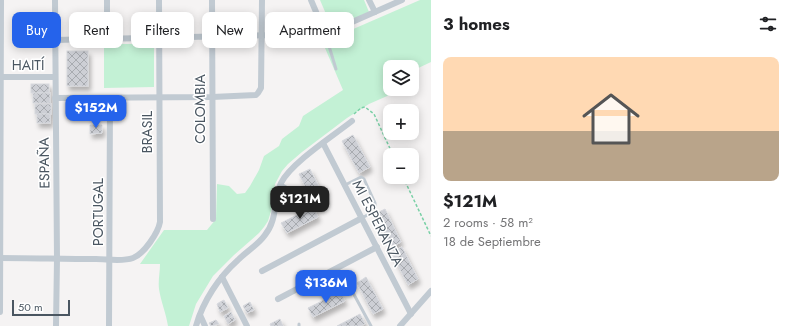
<!DOCTYPE html>
<meta charset="utf-8">
<style>
body{margin:0;font-family:Jost,sans-serif;background:#f6f6f6;color:#202124;height:100vh;display:flex;flex-direction:column;font-size:15px;white-space:nowrap}
*{box-sizing:border-box;margin:0}
p{font-size:13px;color:#757577}
.icon{flex:none;width:22px;height:22px;fill:none;stroke:currentColor;stroke-width:2;stroke-linecap:round;stroke-linejoin:round}
.map{position:relative;flex:1;overflow:hidden}
.side{display:flex;flex-direction:column;background:#fff;width:360px}
.side>*{flex:none}
.hud{position:absolute;left:12px;top:12px;width:359px;height:36px;display:flex;gap:8px}
.tools{position:absolute;left:383px;top:60px;display:grid;gap:8px}
.tools a{display:grid;place-items:center;width:36px;height:36px;border-radius:8px;background:#fff;box-shadow:0 2px 10px #0003;font-size:20px}
.scale{position:absolute;left:12px;bottom:10px;width:58px;box-sizing:border-box;padding-left:4px;border:2px solid #4a5661;border-top:0;font-size:11px;line-height:14px;white-space:nowrap;color:#4a5661;-webkit-text-stroke:3px #fff;paint-order:stroke}
.price{position:absolute;translate:-50% -34px;padding:0 9px;border-radius:8px;background:#2563eb;color:#fff;font-size:13px;line-height:26px;filter:drop-shadow(0 1px 2px #0008)}
.price::after{content:'';position:absolute;left:50%;top:24px;width:12px;height:9px;margin-left:-6px;background:inherit;clip-path:polygon(0 0,100% 0,50% 100%)}
.price.on{background:#222;color:#fff}
ul{padding:0;list-style:none}
li{display:grid;align-content:center;gap:8px;height:212px;padding:0 12px}
li+li{border-top:1px solid #e0e0e0}
li span{display:grid;place-items:center;height:124px;border-radius:8px;color:#555}
li>.icon{margin-inline-start:auto}
span .icon{width:72px;height:72px;fill:#fffc;stroke-width:1}
li b{font-size:17px}
h2{display:flex;justify-content:space-between;align-items:center;height:48px;padding:0 12px;font-size:17px}
.pill{padding:0 14px;border-radius:8px;background:#fff;box-shadow:0 2px 10px #0003;font-size:14px;line-height:36px}
.pill.on{background:#2563eb;color:#fff}
main{display:flex;flex:1;min-height:0}
.map>svg:first-child{display:block}
</style>
<main>
<div class="map">
<svg width="431" height="326" viewBox="0 0 431 326">
<defs>
<pattern id="building-cross-hatch" width="8" height="8" patternUnits="userSpaceOnUse"><rect width="8" height="8" fill="#cdcfd5"/><path d="M0 0l8 8M0 8l8-8" fill="none" stroke="#a8abb0"/></pattern>
<filter id="shadow"><feDropShadow dx="2.5" dy="4.5" stdDeviation="2" flood-color="#0004"/></filter>
</defs>
<rect width="100%" height="100%" fill="#f5f3f3"/>
<g fill="#c3f1d5">
<polygon points="320,0 364,0 369,12 332,28"/>
<path d="M420,0H431V62L412,71V67H390V89H403L369,104L347,118L302,152L288,164L282,171L275,184L272,208L268,221L264,227L259,233L234,255L213,276L196,304L189,326H168C166,313 161,302 159,289C158,281 160,272 160,264H140L164,230H207L216,219L217,184L229,186L237,194L245,193L250,186L259,170L264,156L279,146L282,139L299,126L303,116L343,90L322,41L328,40Z"/>
<polygon points="104,44 154,44 154,87 104,88"/>
</g>
<g fill="url(#building-cross-hatch)" stroke="#d7d9de" filter="url(#shadow)">
<rect x="67" y="51" width="21" height="35"/>
<rect x="31" y="84" width="18" height="9"/>
<rect x="33" y="93" width="17" height="10"/>
<rect x="35" y="104" width="16" height="10"/>
<rect x="37" y="114" width="13" height="9"/>
<polygon points="90,125 102,125 102,133 90,134"/>
<polygon points="353,135 370,167 359,173 342,141"/>
<polygon points="310,169 326,201 315,206 299,174"/>
<polygon points="313,207 318,217 287,233 281,223"/>
<polygon points="385,209 401,242 391,247 375,214"/>
<polygon points="402,247 418,279 408,285 391,252"/>
<polygon points="366,277 383,309 373,314 357,283"/>
<polygon points="340,292 345,301 313,317 308,308"/>
<polygon points="224,300 228,308 224,310 220,302"/>
<polygon points="220,302 224,310 220,312 217,304"/>
<polygon points="250,302 252,306 245,309 243,306"/>
<polygon points="252,306 254,310 247,313 245,309"/>
<polygon points="231,312 233,316 226,320 224,316"/>
<polygon points="360,314 365,324 360,326 337,326"/>
<polygon points="233,316 235,320 228,324 226,320"/>
<polygon points="280,319 283,326 271,326 270,324"/>
<polygon points="216,320 219,324 211,326 209,323"/>
</g>
<g fill="none" stroke-linecap="round" stroke-linejoin="round">
<g stroke="#7ad0a6" stroke-width="1.5" stroke-dasharray="3 2" stroke-linecap="butt">
<polyline points="354,114 361,108 365,107 374,114 393,155"/>
<polyline points="403,177 431,236"/>
</g>
<g stroke="#c1cad2" stroke-width="3">
<polyline points="325,33 336,69"/>
<path d="M345,185L361,177L364,179L375,203C376,212 369,214 362,218"/>
<path d="M276,210C302,206 305,197 281,184"/>
<polyline points="351,289 371,326"/>
<polyline points="299,324 299,326"/>
</g>
<g stroke="#c1cad2" stroke-width="6">
<polyline points="55,0 57,259 56,326"/>
<polyline points="107,0 107,39"/>
<polyline points="212,0 213,219"/>
<polyline points="311,0 325,33"/>
<polyline points="369,0 375,12"/>
<polyline points="55,40 320,34 334,30 402,0"/>
<polyline points="0,77 55,77"/>
<polyline points="55,98 212,97 256,95 258,93 261,88 262,0"/>
<polyline points="323,143 411,314"/>
<path d="M0,258C32,258 64,259 96,259C107,259 122,262 133,258C144,254 158,233 160,222L159,0"/>
<polyline points="262,271 362,218"/>
<polyline points="222,277 247,326"/>
<polyline points="278,299 377,247"/>
<polyline points="0,312 1,0"/>
<polyline points="200,315 205,326"/>
<polyline points="109,326 110,98"/>
<path d="M196,326C203,301 219,277 238,260C247,251 258,245 265,235C278,219 273,200 281,183C291,163 333,136 352,121"/>
<polyline points="400,326 431,291"/>
</g>
</g>
<g text-anchor="middle" stroke-width="3" stroke-linejoin="round" paint-order="stroke">
<g font-size="14" fill="#4a5661" stroke="#fff">
<text x="28" y="70">HAITÍ</text>
<text transform="translate(200 109) rotate(-90)" y="5">COLOMBIA</text>
<text transform="translate(147 132) rotate(-90)" y="5">BRASIL</text>
<text transform="translate(44 163) rotate(-91)" y="5">ESPAÑA</text>
<text transform="translate(98 212) rotate(-90)" y="5">PORTUGAL</text>
<text transform="translate(378 223) rotate(63)" y="5">MI ESPERANZA</text>
</g>
</g>
</svg>
<div class="tools">
<a><svg class="icon" aria-label="layers" viewBox="0 0 24 24"><path d="M12 4l9 5-9 5-9-5zM3 14l9 5 9-5"/></svg></a>
<a>+</a>
<a>−</a>
</div>
<div class="scale">50 m</div>
<b class="price" style="left:96px;top:129px">$152M</b>
<b class="price on" style="left:300px;top:220px">$121M</b>
<b class="price" style="left:326px;top:304px">$136M</b>
<div class="hud">
<a class="pill on">Buy</a>
<a class="pill">Rent</a>
<a class="pill">Filters</a>
<a class="pill">New</a>
<a class="pill">Apartment</a>
</div>
</div>
<section class="side">
<h2>3 homes<svg class="icon" aria-label="filters" viewBox="0 0 24 24"><path d="M4 7h16M4 17h16"/><circle cx="9" cy="7" r="2"/><circle cx="15" cy="17" r="2"/></svg></h2>
<ul>
<li><span style="background:linear-gradient(#ffd9b3 60%,#b9a48a 0)"><svg class="icon" aria-label="home" viewBox="0 0 24 24"><path d="M3 11l9-7 9 7M6 9v11h12V9"/></svg></span><div><b>$121M</b><p>2 rooms · 58 m²</p><p>18 de Septiembre</p></div></li>
</ul>
</section>
</main>
